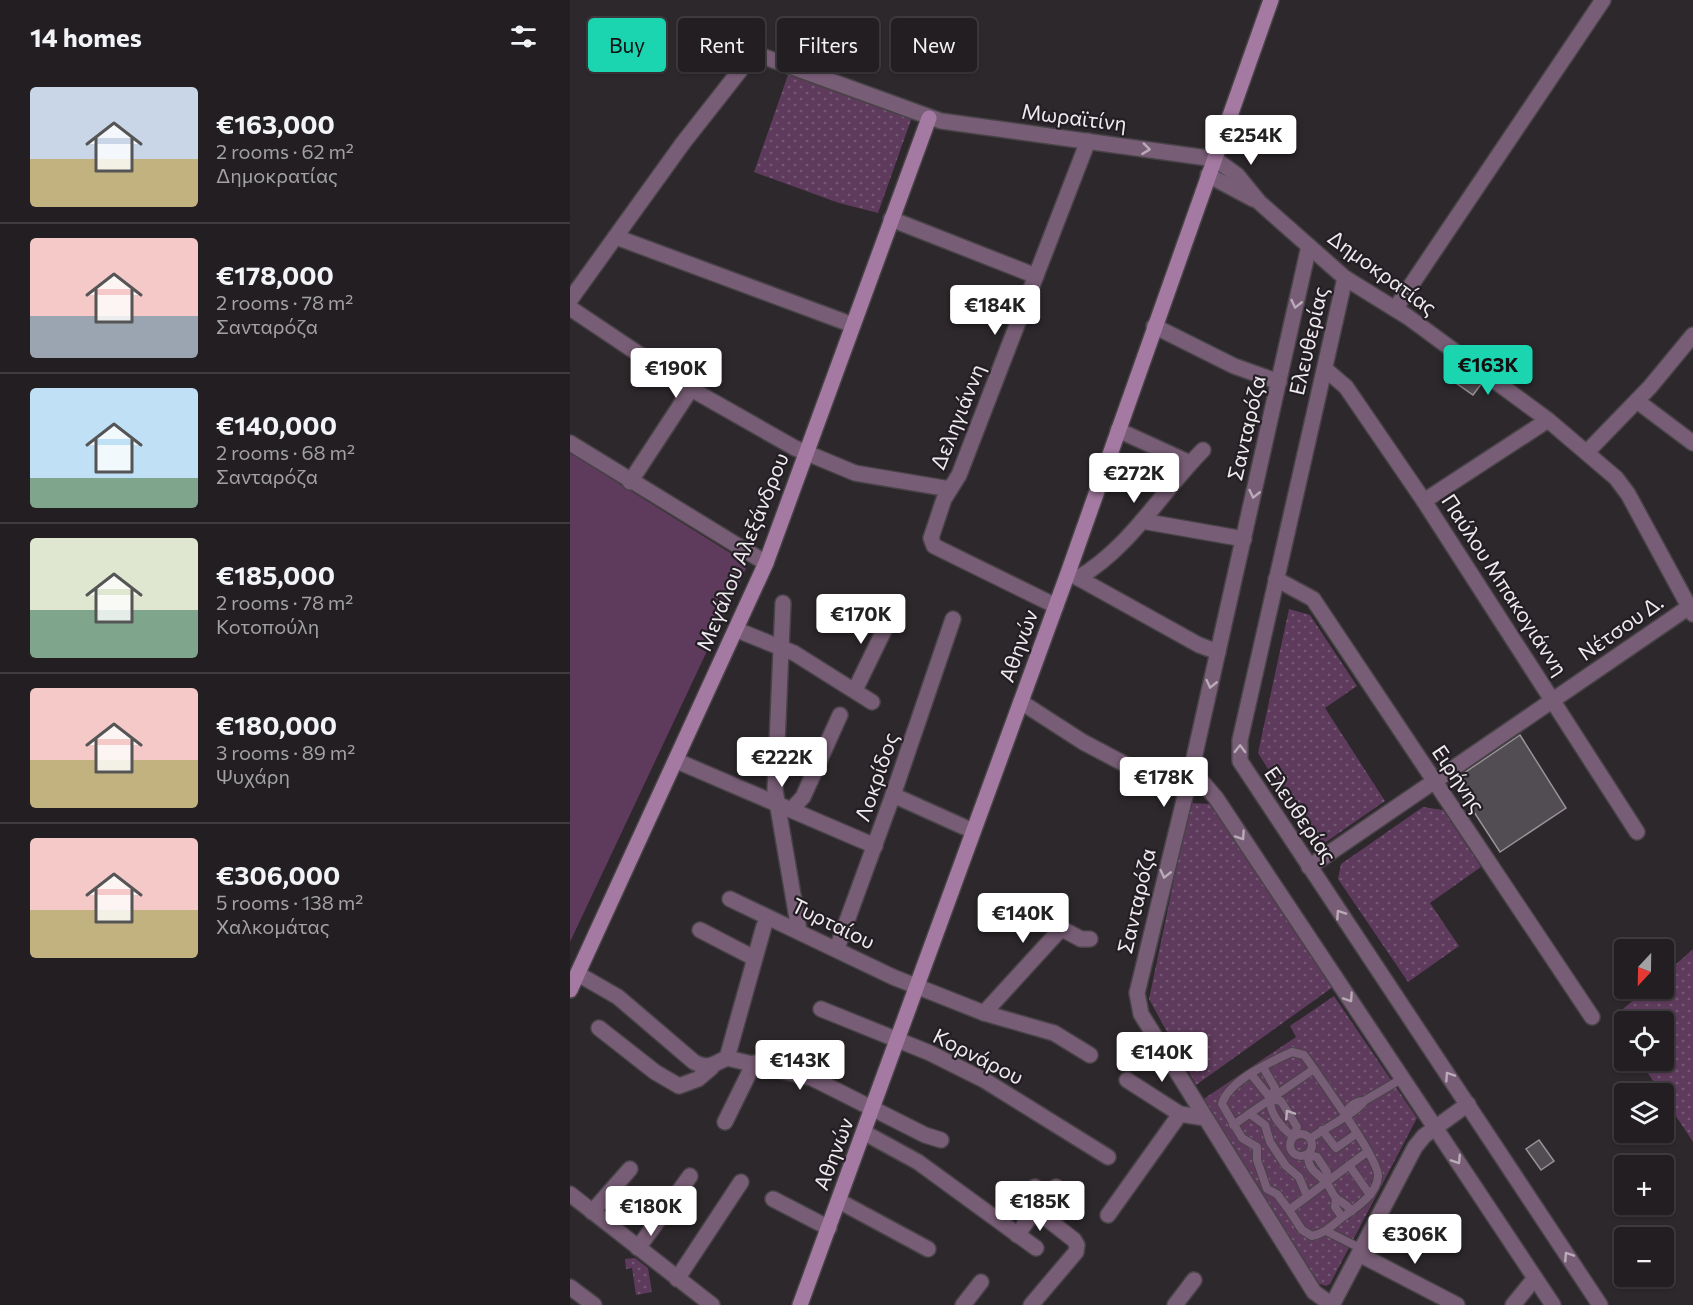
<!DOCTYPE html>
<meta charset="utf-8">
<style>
body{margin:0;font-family:Commissioner,sans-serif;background:#2a272a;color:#f1f3f6;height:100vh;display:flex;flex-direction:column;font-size:22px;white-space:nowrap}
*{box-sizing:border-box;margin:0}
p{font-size:20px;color:#a2a2a5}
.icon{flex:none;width:33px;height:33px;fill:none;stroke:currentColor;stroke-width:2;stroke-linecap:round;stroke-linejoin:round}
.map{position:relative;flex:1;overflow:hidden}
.details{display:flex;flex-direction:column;background:#221e21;width:570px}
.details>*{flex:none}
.banner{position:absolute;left:18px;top:18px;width:570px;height:54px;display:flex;gap:12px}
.needle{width:39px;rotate:202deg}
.tools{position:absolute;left:1044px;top:939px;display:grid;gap:12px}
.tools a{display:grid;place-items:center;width:60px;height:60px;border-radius:6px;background:#221e21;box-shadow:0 2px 4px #0004,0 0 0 2px #3f3c3f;font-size:30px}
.price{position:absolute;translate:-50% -51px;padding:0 14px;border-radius:6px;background:#fff;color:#222;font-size:20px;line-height:39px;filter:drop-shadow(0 2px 3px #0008)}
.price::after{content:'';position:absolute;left:50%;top:36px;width:18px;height:14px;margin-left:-9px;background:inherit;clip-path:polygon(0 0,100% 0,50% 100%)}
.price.current{background:#1bd5b1;color:#111}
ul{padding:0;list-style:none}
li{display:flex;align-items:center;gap:18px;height:150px;padding:0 30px}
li+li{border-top:2px solid #3f3c3f}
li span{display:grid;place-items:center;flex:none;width:168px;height:120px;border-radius:6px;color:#555}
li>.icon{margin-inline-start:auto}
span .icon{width:72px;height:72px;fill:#fffc;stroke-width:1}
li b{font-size:26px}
h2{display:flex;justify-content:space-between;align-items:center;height:72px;padding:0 30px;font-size:26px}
.chip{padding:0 21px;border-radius:6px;background:#221e21;box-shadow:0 2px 4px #0004,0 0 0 2px #3f3c3f;font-size:21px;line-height:54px}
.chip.current{background:#1bd5b1;color:#111}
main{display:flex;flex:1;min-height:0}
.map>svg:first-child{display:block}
</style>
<main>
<section class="details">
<h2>14 homes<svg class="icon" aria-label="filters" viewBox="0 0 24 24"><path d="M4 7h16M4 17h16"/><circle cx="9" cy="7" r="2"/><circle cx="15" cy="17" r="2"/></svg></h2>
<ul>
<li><span style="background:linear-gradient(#c9d6e8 60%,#c2b280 0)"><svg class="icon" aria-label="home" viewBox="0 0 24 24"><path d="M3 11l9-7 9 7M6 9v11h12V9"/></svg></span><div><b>€163,000</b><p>2 rooms · 62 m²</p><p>Δημοκρατίας</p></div></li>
<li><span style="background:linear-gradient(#f6c9c9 65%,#9aa5b1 0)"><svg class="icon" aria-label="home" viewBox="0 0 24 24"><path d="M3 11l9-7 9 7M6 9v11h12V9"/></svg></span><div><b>€178,000</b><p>2 rooms · 78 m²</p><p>Σανταρόζα</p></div></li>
<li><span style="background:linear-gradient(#bfe0f5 75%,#7fa58c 0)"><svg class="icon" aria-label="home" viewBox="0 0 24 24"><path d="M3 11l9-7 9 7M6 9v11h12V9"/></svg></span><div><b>€140,000</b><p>2 rooms · 68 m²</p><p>Σανταρόζα</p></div></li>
<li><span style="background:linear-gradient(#dfe7d0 60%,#7fa58c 0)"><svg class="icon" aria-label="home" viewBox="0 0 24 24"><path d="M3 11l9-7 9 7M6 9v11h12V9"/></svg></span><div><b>€185,000</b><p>2 rooms · 78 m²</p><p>Κοτοπούλη</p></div></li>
<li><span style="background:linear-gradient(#f6c9c9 60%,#c2b280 0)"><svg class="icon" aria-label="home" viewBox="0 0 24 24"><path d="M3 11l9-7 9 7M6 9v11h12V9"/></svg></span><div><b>€180,000</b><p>3 rooms · 89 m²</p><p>Ψυχάρη</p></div></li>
<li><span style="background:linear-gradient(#f6c9c9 60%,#c2b280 0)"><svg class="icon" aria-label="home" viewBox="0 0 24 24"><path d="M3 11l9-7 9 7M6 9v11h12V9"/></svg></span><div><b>€306,000</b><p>5 rooms · 138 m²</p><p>Χαλκομάτας</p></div></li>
</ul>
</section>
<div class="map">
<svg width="1123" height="1305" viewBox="0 0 1123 1305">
<defs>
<pattern id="grass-dots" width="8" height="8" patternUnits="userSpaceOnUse" patternTransform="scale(1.5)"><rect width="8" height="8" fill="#5e3b5c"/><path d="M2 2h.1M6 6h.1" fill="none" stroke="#755874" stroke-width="1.8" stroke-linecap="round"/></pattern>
</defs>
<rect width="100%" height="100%" fill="#2d282c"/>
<g fill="url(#grass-dots)">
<polygon points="219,72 342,117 308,213 269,203 184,172"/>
<polygon points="719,609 740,615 787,686 755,708 815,801 753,844 744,843 688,753"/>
<polygon points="620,803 641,804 763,987 626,1085 579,999"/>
<polygon points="853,807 873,810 911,867 860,903 889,946 838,982 768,879 771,864"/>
<polygon points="1123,949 1123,1142 1070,1061 1094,1060 1094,1022 1054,1022 1054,1037 1042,1018 1077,989 1094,988 1094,975"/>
<polygon points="764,996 847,1118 760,1284 756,1286 747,1283 632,1100 726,1037 720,1026"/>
<polygon points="65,1258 78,1268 82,1292 66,1295 62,1268 56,1269 55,1259"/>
</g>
<polygon fill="#5e3b5c" points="0,453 178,564 0,942"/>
<g fill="#524d52" stroke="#989297" stroke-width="1.5">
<polygon points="895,371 912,383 903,395 886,383"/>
<polygon points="950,735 996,808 930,852 891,792 894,773"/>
<polygon points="969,1140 984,1161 971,1170 956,1149"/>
</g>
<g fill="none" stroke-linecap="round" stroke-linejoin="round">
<defs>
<g id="lane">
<path d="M681,1074L701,1099L711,1101L727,1127L724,1136C715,1132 703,1117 701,1107C699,1101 703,1093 705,1088L693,1067"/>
<polyline points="680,1114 695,1125 700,1142 716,1166 729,1177 737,1196"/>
<path d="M774,1115C778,1108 785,1101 794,1101L833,1078"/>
<path d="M663,1125L744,1069C755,1086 809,1160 808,1176C807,1193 790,1205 777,1214C765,1222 757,1233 742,1236L732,1230L719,1210L797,1152"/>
<polyline points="752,1130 766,1148 786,1134"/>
<circle cx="731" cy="1145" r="11"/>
<path d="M741,1138C752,1130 792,1109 794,1101"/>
<polyline points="779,1165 800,1195"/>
<path d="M756,1182L757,1172L747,1157L738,1155C738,1170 746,1172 756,1182C760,1186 762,1195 767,1199C773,1203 776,1204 782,1211"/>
<polyline points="766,1198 765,1207 772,1217"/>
<path d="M719,1210L707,1194L697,1189L687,1160V1147L672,1138L652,1104C658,1081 702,1061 722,1052L734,1055L744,1069"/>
<polyline points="756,1231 792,1249"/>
</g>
<g id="street">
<polyline points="638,175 683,199"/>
<polyline points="321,219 466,276"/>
<polyline points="46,237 283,325"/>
<polyline points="739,246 620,776 567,993 571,1014 744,1292 762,1305"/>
<polyline points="775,278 670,740 670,761 1030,1305"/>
<polyline points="0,300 113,143 179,59 189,55 371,121 645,159 667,175 689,202 775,278 838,317 978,420 1046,478 1058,494 1123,614"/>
<polyline points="0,308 121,389 225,448 285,473 380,489"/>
<polyline points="825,309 1033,0"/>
<polyline points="584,326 664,366 709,382"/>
<polyline points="755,369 776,387 854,501 1067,832"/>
<polyline points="1067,401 1123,443"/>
<polyline points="548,430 620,463"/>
<polyline points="0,443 196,563"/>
<polyline points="1017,452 1080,387 1123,335"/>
<polyline points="60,482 121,389"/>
<polyline points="854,501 978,420"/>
<polyline points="572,521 674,539"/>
<polyline points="501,574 629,645 648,652"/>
<path d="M508,578C560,548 592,491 633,450"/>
<polyline points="706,579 743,599 1022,1017"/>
<polyline points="213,603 205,790 229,930"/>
<polyline points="486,606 364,546 361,538 374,499 389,475 518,141"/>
<polyline points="167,630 224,653 302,702"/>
<polyline points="285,690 322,614"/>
<polyline points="451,702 513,742 583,779"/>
<polyline points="107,761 305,846"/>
<polyline points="620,776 634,784 646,798 983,1305"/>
<polyline points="323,795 403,831"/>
<polyline points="221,810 233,797 270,715"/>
<polyline points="739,867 1119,607"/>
<polyline points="160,899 323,977 414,1013 484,1033 520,1055"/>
<polyline points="130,930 184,958"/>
<polyline points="267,948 323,795 383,619"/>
<path d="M8,974L48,997L124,1062C139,1070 143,1064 157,1058L194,926"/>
<polyline points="251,1009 360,1053 414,1080 538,1157"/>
<polyline points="414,1013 489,931 494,930 511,939 520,939"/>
<polyline points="29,1028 85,1072 109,1086 128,1079 142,1067"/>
<polyline points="157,1058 242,1078 355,1135 371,1140"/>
<polyline points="557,1080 610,1114"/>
<polyline points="155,1122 184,1063"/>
<polyline points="295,1133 348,1162 466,1248"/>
<polyline points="0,1194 142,1305"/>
<polyline points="203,1199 259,1228"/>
<polyline points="269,1201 358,1249"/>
<polyline points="22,1212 60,1169"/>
<polyline points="468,1213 486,1187"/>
<polyline points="538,1215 610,1114 635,1118"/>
<polyline points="447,1235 465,1210"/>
<polyline points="68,1248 120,1176"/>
<polyline points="789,1254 887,1305"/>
<polyline points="107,1279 171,1182"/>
<polyline points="0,1287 24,1305"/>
<polyline points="393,1305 411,1282"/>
<polyline points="461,1305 506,1252 507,1245 504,1240 462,1207 458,1199 465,1187"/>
<polyline points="605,1305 624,1280"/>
<polyline points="762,1305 845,1147 854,1136 898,1104"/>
<polyline points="943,1305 965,1278"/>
</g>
<g id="secondary">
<polyline points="0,990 196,563 359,118"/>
<polyline points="230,1305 498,573 701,0"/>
</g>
</defs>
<use href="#lane" stroke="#484347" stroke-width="10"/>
<use href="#street" stroke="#484347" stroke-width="18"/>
<use href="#secondary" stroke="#484347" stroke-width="18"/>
<use href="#lane" stroke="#785d76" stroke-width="8"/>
<use href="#street" stroke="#785d76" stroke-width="15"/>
<use href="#secondary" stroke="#a57aa2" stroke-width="15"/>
</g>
<defs><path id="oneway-chevron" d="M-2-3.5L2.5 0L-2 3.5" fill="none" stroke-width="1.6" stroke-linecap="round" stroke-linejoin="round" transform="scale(1.5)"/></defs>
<g stroke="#b9abb7">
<use href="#oneway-chevron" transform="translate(576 149) rotate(7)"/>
<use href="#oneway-chevron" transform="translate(726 304) rotate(103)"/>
<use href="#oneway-chevron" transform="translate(684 494) rotate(103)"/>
<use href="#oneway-chevron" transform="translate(641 684) rotate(103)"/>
<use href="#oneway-chevron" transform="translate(670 749) rotate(-89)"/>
<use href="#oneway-chevron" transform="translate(671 836) rotate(56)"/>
<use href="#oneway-chevron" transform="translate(595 874) rotate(103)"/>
<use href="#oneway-chevron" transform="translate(770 914) rotate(-124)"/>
<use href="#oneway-chevron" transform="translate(779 998) rotate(56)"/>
<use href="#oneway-chevron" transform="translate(879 1076) rotate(-124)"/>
<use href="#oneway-chevron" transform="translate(719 1114) rotate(-123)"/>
<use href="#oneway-chevron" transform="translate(887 1160) rotate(57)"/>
<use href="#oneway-chevron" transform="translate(998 1256) rotate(-123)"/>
</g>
<g text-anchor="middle" stroke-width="4.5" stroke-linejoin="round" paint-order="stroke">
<g font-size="21" fill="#eeeaed" stroke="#231e23">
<text transform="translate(504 118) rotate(7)" y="7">Μωραϊτίνη</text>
<text transform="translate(812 273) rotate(36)" y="7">Δημοκρατίας</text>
<text transform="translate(739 341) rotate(-77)" y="7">Ελευθερίας</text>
<text transform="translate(388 417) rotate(-68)" y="7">Δεληγιάννη</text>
<text transform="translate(677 428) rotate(-77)" y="7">Σανταρόζα</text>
<text transform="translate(173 552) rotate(-68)" y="7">Μεγάλου Αλεξάνδρου</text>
<text transform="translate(934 585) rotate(57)" y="7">Παύλου Μπακογιάννη</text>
<text transform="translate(1051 628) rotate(-35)" y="7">Νέτσου Δ.</text>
<text transform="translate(449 646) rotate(-70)" y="7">Αθηνών</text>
<text transform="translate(307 777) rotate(-71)" y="7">Λοκρίδος</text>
<text transform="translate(888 779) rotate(56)" y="7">Ειρήνης</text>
<text transform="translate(730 815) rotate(56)" y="7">Ελευθερίας</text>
<text transform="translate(567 901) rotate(-77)" y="7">Σανταρόζα</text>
<text transform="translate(263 924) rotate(26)" y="7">Τυρταίου</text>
<text transform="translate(408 1057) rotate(27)" y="7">Κορνάρου</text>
<text transform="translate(264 1154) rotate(-69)" y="7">Αθηνών</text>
</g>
</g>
</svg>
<div class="tools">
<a><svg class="needle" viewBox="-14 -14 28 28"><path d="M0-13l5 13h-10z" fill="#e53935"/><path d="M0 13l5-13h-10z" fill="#a2a2a5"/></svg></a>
<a><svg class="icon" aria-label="locate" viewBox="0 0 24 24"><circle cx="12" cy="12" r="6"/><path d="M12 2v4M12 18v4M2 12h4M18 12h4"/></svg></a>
<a><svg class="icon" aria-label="layers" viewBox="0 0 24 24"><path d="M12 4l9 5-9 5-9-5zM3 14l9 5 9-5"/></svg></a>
<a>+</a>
<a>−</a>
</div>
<b class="price" style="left:681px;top:166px">€254K</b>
<b class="price" style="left:425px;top:336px">€184K</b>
<b class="price current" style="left:918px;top:396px">€163K</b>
<b class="price" style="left:106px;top:399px">€190K</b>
<b class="price" style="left:564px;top:504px">€272K</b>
<b class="price" style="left:291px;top:645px">€170K</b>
<b class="price" style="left:212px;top:788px">€222K</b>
<b class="price" style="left:594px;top:808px">€178K</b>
<b class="price" style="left:453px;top:944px">€140K</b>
<b class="price" style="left:592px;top:1083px">€140K</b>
<b class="price" style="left:230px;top:1091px">€143K</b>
<b class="price" style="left:470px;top:1232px">€185K</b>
<b class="price" style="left:81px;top:1237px">€180K</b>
<b class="price" style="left:845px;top:1265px">€306K</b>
<div class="banner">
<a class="chip current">Buy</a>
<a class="chip">Rent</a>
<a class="chip">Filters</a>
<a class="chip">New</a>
</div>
</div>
</main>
